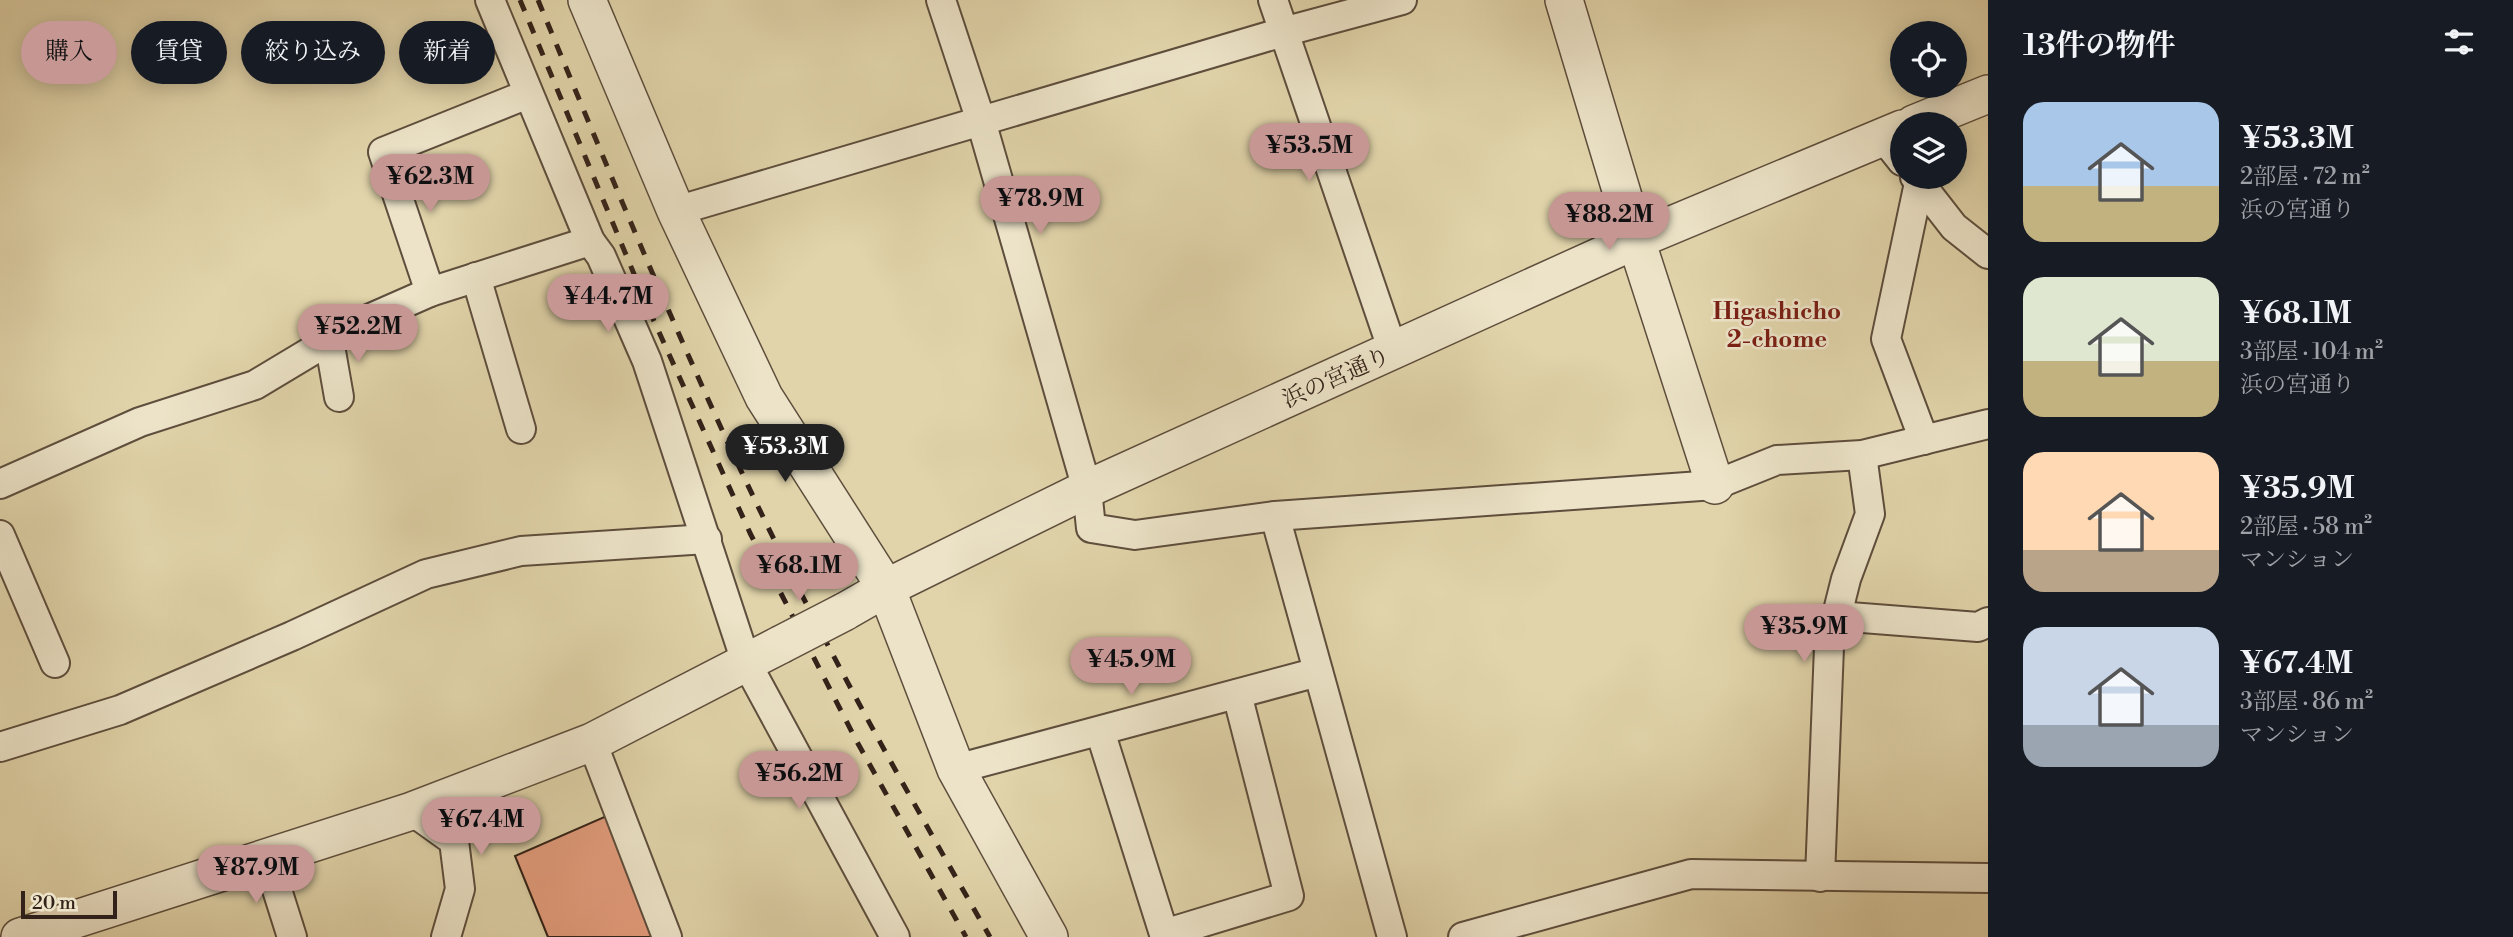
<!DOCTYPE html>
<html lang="ja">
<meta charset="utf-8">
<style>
body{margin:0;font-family:"Libre Bodoni","Noto Serif JP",serif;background:#20242c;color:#f1f3f6;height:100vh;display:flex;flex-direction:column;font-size:26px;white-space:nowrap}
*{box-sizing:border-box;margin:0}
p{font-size:23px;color:#9ea1a6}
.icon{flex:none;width:38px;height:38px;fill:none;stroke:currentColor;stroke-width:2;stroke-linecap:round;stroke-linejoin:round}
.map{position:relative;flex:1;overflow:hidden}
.side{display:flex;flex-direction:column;background:#171b24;width:525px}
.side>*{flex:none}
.top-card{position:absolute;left:21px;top:21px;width:665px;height:63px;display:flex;gap:14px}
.buttons{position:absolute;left:1890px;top:21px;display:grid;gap:14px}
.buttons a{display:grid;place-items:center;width:77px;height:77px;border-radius:50%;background:#171b24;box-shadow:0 4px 18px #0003;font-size:35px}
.scale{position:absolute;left:21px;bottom:18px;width:96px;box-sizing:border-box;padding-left:7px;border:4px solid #332219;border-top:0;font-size:19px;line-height:24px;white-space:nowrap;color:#332219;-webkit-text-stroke:5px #ece3c8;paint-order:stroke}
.price{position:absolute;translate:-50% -60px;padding:0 16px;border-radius:24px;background:#c59692;color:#111;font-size:23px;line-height:46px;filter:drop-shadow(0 2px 4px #0008)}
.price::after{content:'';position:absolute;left:50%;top:42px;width:21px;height:16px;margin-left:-10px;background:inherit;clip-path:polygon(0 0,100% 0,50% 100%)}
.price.selected{background:#222;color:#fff}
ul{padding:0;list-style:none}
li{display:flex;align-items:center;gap:21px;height:175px;padding:0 35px}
li span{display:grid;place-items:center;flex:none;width:196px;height:140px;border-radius:21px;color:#555}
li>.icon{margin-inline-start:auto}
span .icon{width:84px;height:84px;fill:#fffc;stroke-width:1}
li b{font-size:30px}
h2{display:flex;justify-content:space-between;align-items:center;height:84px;padding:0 35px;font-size:30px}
.chip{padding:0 24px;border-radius:32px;background:#171b24;box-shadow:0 4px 18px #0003;font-size:24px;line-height:63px}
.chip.selected{background:#c59692;color:#111}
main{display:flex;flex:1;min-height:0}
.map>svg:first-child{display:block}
</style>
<main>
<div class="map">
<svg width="1988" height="937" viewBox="0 0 1988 937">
<defs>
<filter id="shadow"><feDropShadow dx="6" dy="6" stdDeviation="3.5" flood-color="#0004"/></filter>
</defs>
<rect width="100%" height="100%" fill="#e1d4aa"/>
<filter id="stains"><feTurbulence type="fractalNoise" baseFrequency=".00286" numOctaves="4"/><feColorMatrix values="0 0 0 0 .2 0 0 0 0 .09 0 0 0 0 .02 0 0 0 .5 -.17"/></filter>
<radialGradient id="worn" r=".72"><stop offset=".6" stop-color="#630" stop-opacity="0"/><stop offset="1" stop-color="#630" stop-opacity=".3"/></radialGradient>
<polygon fill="#e39c7c" stroke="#332219" stroke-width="2" filter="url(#shadow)" points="618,811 665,937 548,937 515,856"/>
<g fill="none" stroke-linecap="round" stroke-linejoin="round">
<defs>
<g id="minor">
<polyline points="490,0 590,241 601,256 647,361 746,662 895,937"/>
<polyline points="941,0 981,121 1087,489 1091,528 1135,535 1275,516 1715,485 1777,460 1862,455 1988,424"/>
<polyline points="1273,0 1393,351"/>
<polyline points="1883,137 1902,161"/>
<polyline points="1915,177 1954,227 1988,254"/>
<polyline points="1919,183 1886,339 1924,440"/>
<polyline points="676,211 1283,32 1402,0"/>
<polyline points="476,277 521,429"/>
<polyline points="430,292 383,152 528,94"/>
<polyline points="329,340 339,397"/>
<polyline points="0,484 140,422 255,385 355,325 430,292 590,241"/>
<polyline points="1275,516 1392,937"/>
<polyline points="0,535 55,663"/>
<polyline points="1837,616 1978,627 1988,622"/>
<polyline points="1100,731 1164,934 1289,896 1237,694"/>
<polyline points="592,742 667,937"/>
<polyline points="0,747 120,710 292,636 426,574 521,551 707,539"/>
<polyline points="956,769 1318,672"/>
<polyline points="412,811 454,841 460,889 446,937"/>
<polyline points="267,858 292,937"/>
<polyline points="1820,877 1829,647 1846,579 1870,514 1862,455"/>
<polyline points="1463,937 1691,874 1988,878"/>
</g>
<g id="tertiary">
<polyline points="587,0 676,211 764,397 886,588 956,769 1049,937"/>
<polyline points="1564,0 1636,240 1715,485"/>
<polyline points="1914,124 1988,94"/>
<polyline points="844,612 886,588 1087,489 1636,240 1902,129"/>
<polyline points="20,937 412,811 592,742 780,645"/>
</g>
</defs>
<use href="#minor" stroke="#5e4e3d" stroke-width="32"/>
<use href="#tertiary" stroke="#5e4e3d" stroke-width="40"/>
<use href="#minor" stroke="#ece3c8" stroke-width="28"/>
<use href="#tertiary" stroke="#ece3c8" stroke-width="37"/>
<g stroke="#332219" stroke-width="5" stroke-dasharray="12 12" stroke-linecap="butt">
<polyline points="520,0 649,310 750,533 856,740 966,937"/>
<path d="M538,0C611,176 683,352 766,523C835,665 912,801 990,937"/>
</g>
<defs>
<polyline id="tertiary-bridge" points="780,645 844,612"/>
</defs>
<use href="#tertiary-bridge" stroke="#5e4e3d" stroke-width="40" stroke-linecap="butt"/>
<use href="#tertiary-bridge" stroke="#ece3c8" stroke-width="37"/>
</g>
<g text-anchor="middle" stroke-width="5" stroke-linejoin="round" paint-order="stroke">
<g font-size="23" fill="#332219" stroke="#ece3c8">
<text transform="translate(1336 377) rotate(-24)" y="8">浜の宮通り</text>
</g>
<g font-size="24" font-weight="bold" fill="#7a1f14" stroke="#ece3c8">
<text x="1777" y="319">Higashicho<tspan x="1777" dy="28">2-chome</tspan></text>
</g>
</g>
<rect width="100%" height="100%" filter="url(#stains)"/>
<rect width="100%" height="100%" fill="url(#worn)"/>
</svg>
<div class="buttons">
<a><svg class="icon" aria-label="locate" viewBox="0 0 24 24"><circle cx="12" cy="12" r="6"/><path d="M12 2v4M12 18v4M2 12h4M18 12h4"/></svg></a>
<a><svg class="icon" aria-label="layers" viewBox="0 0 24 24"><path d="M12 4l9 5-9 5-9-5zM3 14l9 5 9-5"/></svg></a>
</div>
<div class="scale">20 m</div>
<b class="price" style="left:1309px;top:183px">¥53.5M</b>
<b class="price" style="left:430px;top:214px">¥62.3M</b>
<b class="price" style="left:1040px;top:236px">¥78.9M</b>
<b class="price" style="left:1609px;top:252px">¥88.2M</b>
<b class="price" style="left:608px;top:334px">¥44.7M</b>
<b class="price" style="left:358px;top:364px">¥52.2M</b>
<b class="price selected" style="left:785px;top:484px">¥53.3M</b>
<b class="price" style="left:799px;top:603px">¥68.1M</b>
<b class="price" style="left:1804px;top:664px">¥35.9M</b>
<b class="price" style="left:1131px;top:697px">¥45.9M</b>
<b class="price" style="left:799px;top:811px">¥56.2M</b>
<b class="price" style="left:481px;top:857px">¥67.4M</b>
<b class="price" style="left:256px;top:905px">¥87.9M</b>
<div class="top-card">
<a class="chip selected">購入</a>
<a class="chip">賃貸</a>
<a class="chip">絞り込み</a>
<a class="chip">新着</a>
</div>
</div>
<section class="side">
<h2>13件の物件<svg class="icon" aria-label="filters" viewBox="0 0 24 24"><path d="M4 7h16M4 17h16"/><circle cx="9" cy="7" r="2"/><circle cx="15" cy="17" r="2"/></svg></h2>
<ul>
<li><span style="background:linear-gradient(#a9c7e8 60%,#c2b280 0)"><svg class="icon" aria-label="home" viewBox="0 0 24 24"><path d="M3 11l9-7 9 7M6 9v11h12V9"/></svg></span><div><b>¥53.3M</b><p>2部屋 · 72 m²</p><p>浜の宮通り</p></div></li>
<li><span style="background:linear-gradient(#dfe7d0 60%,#c2b280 0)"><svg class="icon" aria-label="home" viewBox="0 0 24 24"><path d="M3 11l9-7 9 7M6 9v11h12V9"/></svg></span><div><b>¥68.1M</b><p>3部屋 · 104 m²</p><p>浜の宮通り</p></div></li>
<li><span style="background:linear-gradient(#ffd9b3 70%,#b9a48a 0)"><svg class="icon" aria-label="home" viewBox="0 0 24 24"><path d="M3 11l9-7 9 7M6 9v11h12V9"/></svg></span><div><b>¥35.9M</b><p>2部屋 · 58 m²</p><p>マンション</p></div></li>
<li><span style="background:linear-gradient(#c9d6e8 70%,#9aa5b1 0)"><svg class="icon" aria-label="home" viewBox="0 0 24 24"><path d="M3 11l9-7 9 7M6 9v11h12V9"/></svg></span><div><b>¥67.4M</b><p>3部屋 · 86 m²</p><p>マンション</p></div></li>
</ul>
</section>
</main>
